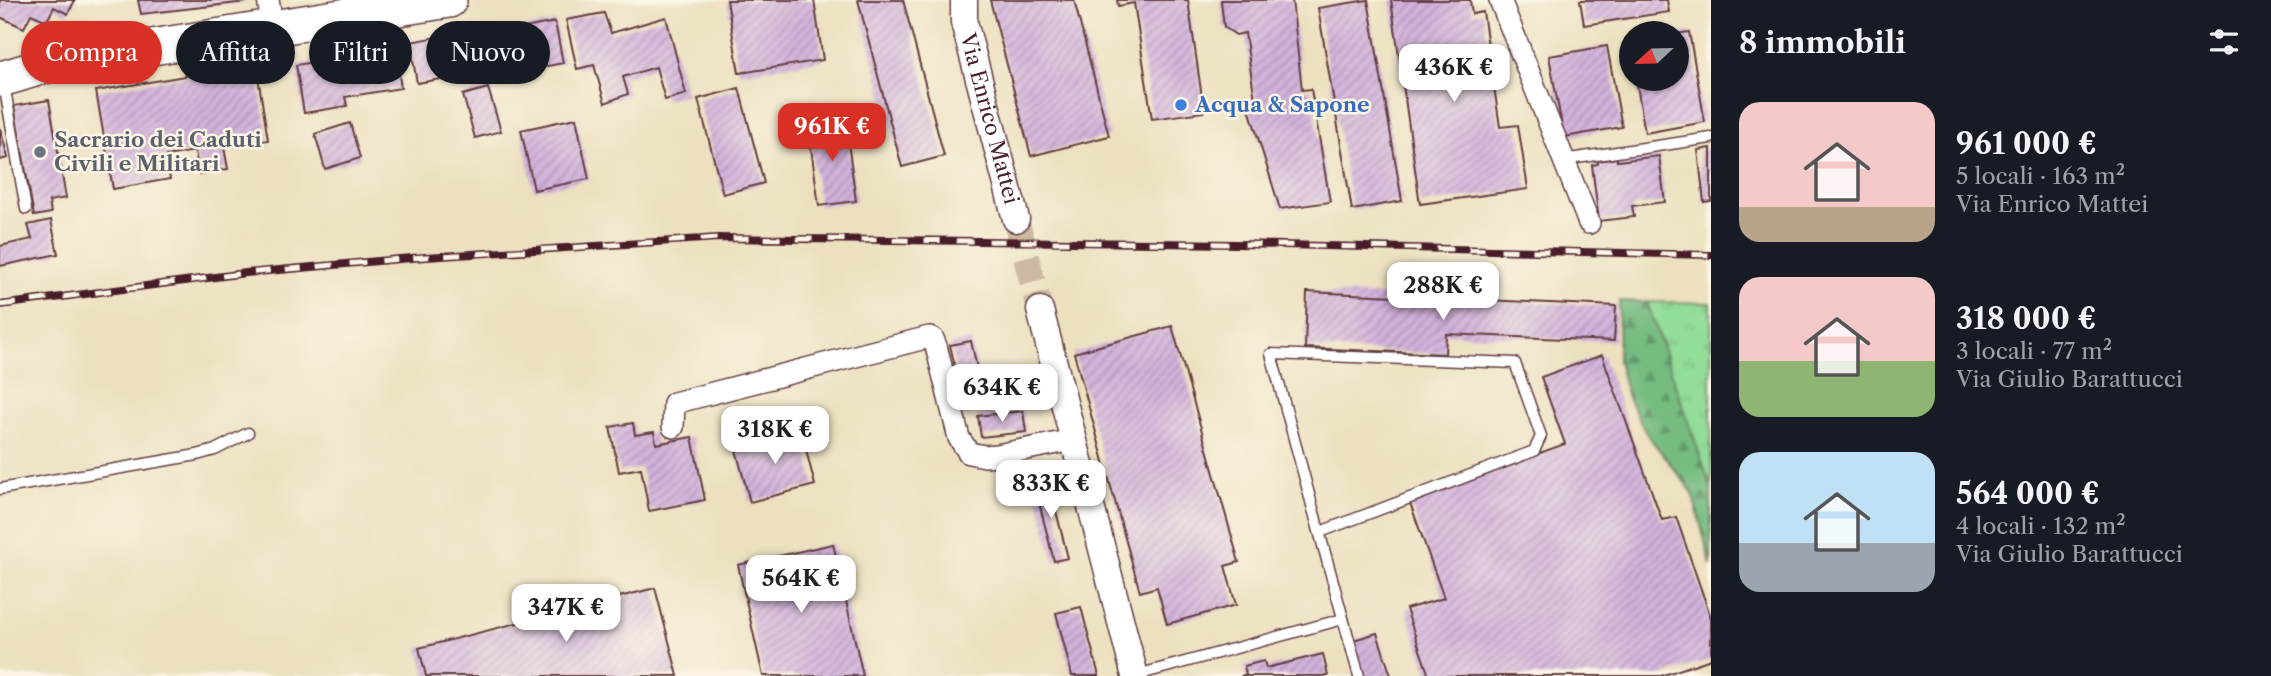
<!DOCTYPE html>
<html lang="it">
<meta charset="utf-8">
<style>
body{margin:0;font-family:"Libre Caslon Text",serif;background:#20242c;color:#f1f3f6;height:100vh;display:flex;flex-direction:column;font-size:26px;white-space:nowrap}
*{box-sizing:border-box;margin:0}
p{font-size:23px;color:#9ea1a6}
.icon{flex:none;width:38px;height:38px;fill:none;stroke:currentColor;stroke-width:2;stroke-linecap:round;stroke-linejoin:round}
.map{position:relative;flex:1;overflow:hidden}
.side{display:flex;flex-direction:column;background:#171b24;width:560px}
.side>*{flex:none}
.hud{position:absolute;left:21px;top:21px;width:665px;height:63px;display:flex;gap:14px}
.needle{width:46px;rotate:248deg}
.tools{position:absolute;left:1619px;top:21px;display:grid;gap:14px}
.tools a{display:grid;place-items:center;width:70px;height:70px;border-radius:50%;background:#171b24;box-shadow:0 2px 5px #0004;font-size:35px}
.price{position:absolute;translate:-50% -60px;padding:0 16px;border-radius:14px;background:#fff;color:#222;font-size:23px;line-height:46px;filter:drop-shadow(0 2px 4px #0008)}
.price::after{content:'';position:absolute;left:50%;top:42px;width:21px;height:16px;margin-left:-10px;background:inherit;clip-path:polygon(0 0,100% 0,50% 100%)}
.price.on{background:#d93025;color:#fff}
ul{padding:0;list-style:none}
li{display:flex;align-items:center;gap:21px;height:175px;padding:0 28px}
li span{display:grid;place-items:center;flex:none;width:196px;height:140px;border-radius:21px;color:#555}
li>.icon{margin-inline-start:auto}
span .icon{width:84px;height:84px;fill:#fffc;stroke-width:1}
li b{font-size:30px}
h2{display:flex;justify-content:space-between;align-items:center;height:84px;padding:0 28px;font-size:30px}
.chip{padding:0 24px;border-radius:32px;background:#171b24;box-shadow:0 2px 5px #0004;font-size:24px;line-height:63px}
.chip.on{background:#d93025;color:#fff}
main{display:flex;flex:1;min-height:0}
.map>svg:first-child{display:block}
</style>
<main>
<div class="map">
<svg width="1711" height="676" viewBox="0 0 1711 676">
<defs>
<pattern id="grass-tufts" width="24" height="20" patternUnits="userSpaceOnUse" patternTransform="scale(1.75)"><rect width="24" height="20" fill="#93dd99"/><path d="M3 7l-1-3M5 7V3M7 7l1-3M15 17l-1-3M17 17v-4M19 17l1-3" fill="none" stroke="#80bd84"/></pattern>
<pattern id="forest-firs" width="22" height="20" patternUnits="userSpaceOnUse" patternTransform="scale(1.75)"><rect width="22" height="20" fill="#76bc81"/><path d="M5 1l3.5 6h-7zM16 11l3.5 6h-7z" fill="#63986a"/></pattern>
<pattern id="building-hatch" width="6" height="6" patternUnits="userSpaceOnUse" patternTransform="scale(1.75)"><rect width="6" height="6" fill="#d2b2dc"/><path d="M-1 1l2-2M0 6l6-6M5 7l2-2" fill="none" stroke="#ac90b3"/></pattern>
</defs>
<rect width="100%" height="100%" fill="#fcf5e5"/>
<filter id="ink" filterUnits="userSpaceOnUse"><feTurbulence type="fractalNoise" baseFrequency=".0143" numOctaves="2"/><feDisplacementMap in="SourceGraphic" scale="14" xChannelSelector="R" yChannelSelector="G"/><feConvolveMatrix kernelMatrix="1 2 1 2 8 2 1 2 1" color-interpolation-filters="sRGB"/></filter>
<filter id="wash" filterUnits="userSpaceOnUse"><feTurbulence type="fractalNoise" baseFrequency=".00686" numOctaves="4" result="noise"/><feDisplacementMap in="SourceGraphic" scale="28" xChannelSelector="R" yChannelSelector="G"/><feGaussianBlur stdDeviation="1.57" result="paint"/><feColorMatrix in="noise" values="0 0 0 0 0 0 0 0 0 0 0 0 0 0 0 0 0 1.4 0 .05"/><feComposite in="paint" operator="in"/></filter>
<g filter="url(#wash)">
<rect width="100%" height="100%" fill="#ece0bf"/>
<polygon fill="url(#grass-tufts)" stroke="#6e7e62" stroke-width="2" points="1647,302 1711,303 1711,488"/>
<polygon fill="url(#forest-firs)" stroke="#606e56" stroke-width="2" points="1619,301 1647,302 1711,488 1711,566 1693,493 1646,433 1628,398 1618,361"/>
<g id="blocks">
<g fill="url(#building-hatch)">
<polygon points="0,0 75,0 68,14 54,7 47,21 31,14 24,28 0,17"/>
<polygon points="138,0 246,0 246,2 141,14"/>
<polygon points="727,0 814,0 823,60 739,73"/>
<polygon points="858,0 903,0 944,156 902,167"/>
<polygon points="990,0 1074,0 1109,136 1031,156"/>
<polygon points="1117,0 1188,0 1204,112 1152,119 1134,3 1118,6"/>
<polygon points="1221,0 1292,0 1302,90 1311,89 1330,202 1280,209 1247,102 1255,100 1245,33 1236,35 1224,27"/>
<polygon points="1368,0 1402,201 1352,210 1318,8"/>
<polygon points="1391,0 1470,0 1472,14 1483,12 1500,127 1518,125 1528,189 1420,204"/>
<polygon points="1580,0 1667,0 1669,12 1584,25"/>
<polygon points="604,13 611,33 666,17 686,94 665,100 656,67 623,77 628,94 605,103 594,65 577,69 566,20"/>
<polygon points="555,22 563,63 517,72 509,31"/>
<polygon points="476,30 481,57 451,62 453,77 417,83 410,42"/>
<polygon points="1689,32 1705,122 1645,133 1636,79 1676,79 1676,34"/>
<polygon points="1607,46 1622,127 1564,137 1549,56"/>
<polygon points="395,48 401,88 345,97 347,106 304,113 296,65"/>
<polygon points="256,64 268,140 224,147 228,169 199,174 195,151 166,156 170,179 113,189 96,91"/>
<polygon points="488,88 501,131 475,138 463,95"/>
<polygon points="739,88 764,183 723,194 698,99"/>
<polygon points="49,100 66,198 49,201 51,213 34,216 14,106"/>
<polygon points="576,118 589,179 534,190 521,130"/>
<polygon points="845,120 856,201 819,206 808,126"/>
<polygon points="350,123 360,158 325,169 315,134"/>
<polygon points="0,128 8,158 0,160"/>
<polygon points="1711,148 1711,201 1704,202 1698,150"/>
<polygon points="1659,156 1665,202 1632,206 1634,217 1599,221 1592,165 1598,164 1598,161 1617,158 1617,161"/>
<polygon points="51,220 58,254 0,266 0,246 32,239 28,225"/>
<polygon points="1307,292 1616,306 1614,341 1446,334 1445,354 1305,348"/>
<polygon points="1172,326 1239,562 1225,566 1236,605 1167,624 1157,587 1140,592 1074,353"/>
<polygon points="971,341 978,372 957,376 950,345"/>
<polygon points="1602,355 1662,520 1676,517 1711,618 1711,659 1661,676 1429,676 1406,609 1444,598 1409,500 1565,444 1541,377"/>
<polygon points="1028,369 1033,400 986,408 981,377"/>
<polygon points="1023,411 1026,432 981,437 978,416"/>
<polygon points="633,423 635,435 654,432 656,444 692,437 705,500 649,511 641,468 619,472 610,427"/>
<polygon points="801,430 815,485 750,502 735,446"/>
<polygon points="1048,480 1068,558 1054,561 1034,483"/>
<polygon points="833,544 863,676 763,676 738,565"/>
<polygon points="655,588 678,676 426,676 419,648"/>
<polygon points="1081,607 1099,676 1072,676 1056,613"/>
<polygon points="1377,633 1391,676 1361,676 1350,641"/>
<polygon points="1323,654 1328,676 1241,676 1246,674 1244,666 1264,661 1266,668"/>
</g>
</g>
</g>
<g filter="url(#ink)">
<use href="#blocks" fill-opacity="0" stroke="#623c41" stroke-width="2"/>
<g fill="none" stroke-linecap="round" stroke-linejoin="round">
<polyline stroke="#ccb9a1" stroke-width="26" stroke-dasharray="26 13" stroke-linecap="butt" points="1016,219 1040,310"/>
<defs>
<g id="service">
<polyline points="4,84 26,209"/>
<polyline points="1563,160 1711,138"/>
<polyline points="0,489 197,455 215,450 248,433"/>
<path d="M1320,532L1534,451L1541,436L1515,363L1271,354C1300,461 1329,569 1359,676"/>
<polyline points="1137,675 1343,619"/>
</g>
<g id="minor">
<polyline points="268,0 273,28"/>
<polyline points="1500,0 1589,223"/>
<polyline points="673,427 674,403 929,337 933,339 936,346 959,438 969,453 985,456 997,455 1073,440"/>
</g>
<g id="tertiary">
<path id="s1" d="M964,0V22L1016,219"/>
<polyline points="1040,310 1135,676"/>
</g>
<path id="primary" d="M0,79C22,74 42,65 64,61L449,0"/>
</defs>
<use href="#service" stroke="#623c41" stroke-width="13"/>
<use href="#minor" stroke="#623c41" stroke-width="24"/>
<use href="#tertiary" stroke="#623c41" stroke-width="29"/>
<use href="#primary" stroke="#623c41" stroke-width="38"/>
<use href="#service" stroke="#fff" stroke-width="10"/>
<use href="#minor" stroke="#fff" stroke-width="21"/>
<use href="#tertiary" stroke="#fff" stroke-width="26"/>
<use href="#primary" stroke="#fff" stroke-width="35"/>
<defs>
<polyline id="rail" points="0,305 246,273 411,258 718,238 1236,244 1711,255"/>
</defs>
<use href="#rail" stroke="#4a1f2b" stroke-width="8"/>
<use href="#rail" stroke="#fcf5e5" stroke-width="5" stroke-dasharray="16" stroke-linecap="butt"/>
</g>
</g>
<circle fill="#3f7fe0" stroke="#fcf5e5" stroke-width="2.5" cx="1181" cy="105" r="7"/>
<circle fill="#6b7280" stroke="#fcf5e5" stroke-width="2.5" cx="40" cy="152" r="7"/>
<g text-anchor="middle" stroke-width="5" stroke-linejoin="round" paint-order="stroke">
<g font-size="21" font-weight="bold" fill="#366cbe" stroke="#fcf5e5" text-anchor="start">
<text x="1195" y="112">Acqua &amp; Sapone</text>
</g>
<g font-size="21" fill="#4a1f2b" stroke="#fcf5e5">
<text dy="7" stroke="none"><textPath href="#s1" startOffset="122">Via Enrico Mattei</textPath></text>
</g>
<g font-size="21" font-weight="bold" fill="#5b616d" stroke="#fcf5e5" text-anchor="start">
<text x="54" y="147">Sacrario dei Caduti<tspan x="54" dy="24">Civili e Militari</tspan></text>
</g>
</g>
</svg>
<div class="tools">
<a><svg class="needle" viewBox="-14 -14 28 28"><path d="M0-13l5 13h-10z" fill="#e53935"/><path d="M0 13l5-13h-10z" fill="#9ea1a6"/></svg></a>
</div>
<b class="price" style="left:1454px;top:104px">436K €</b>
<b class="price on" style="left:832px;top:163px">961K €</b>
<b class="price" style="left:1443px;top:322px">288K €</b>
<b class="price" style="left:1002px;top:424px">634K €</b>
<b class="price" style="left:775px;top:466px">318K €</b>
<b class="price" style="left:1051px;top:520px">833K €</b>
<b class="price" style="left:801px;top:615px">564K €</b>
<b class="price" style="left:566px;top:644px">347K €</b>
<div class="hud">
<a class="chip on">Compra</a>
<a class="chip">Affitta</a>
<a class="chip">Filtri</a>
<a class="chip">Nuovo</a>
</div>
</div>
<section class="side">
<h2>8 immobili<svg class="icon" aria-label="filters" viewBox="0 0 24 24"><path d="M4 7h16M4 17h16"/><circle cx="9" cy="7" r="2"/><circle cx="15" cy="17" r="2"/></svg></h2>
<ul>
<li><span style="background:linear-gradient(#f6c9c9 75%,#b9a48a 0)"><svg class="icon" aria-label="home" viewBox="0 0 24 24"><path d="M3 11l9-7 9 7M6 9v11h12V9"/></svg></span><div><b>961 000 €</b><p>5 locali · 163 m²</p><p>Via Enrico Mattei</p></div></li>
<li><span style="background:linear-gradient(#f6c9c9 60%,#8fb573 0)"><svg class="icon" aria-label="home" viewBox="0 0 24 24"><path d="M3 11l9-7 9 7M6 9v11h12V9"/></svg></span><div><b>318 000 €</b><p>3 locali · 77 m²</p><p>Via Giulio Barattucci</p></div></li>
<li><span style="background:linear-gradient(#bfe0f5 65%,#9aa5b1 0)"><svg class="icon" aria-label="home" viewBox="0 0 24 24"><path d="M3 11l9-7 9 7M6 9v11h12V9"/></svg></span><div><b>564 000 €</b><p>4 locali · 132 m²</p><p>Via Giulio Barattucci</p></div></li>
</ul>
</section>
</main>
